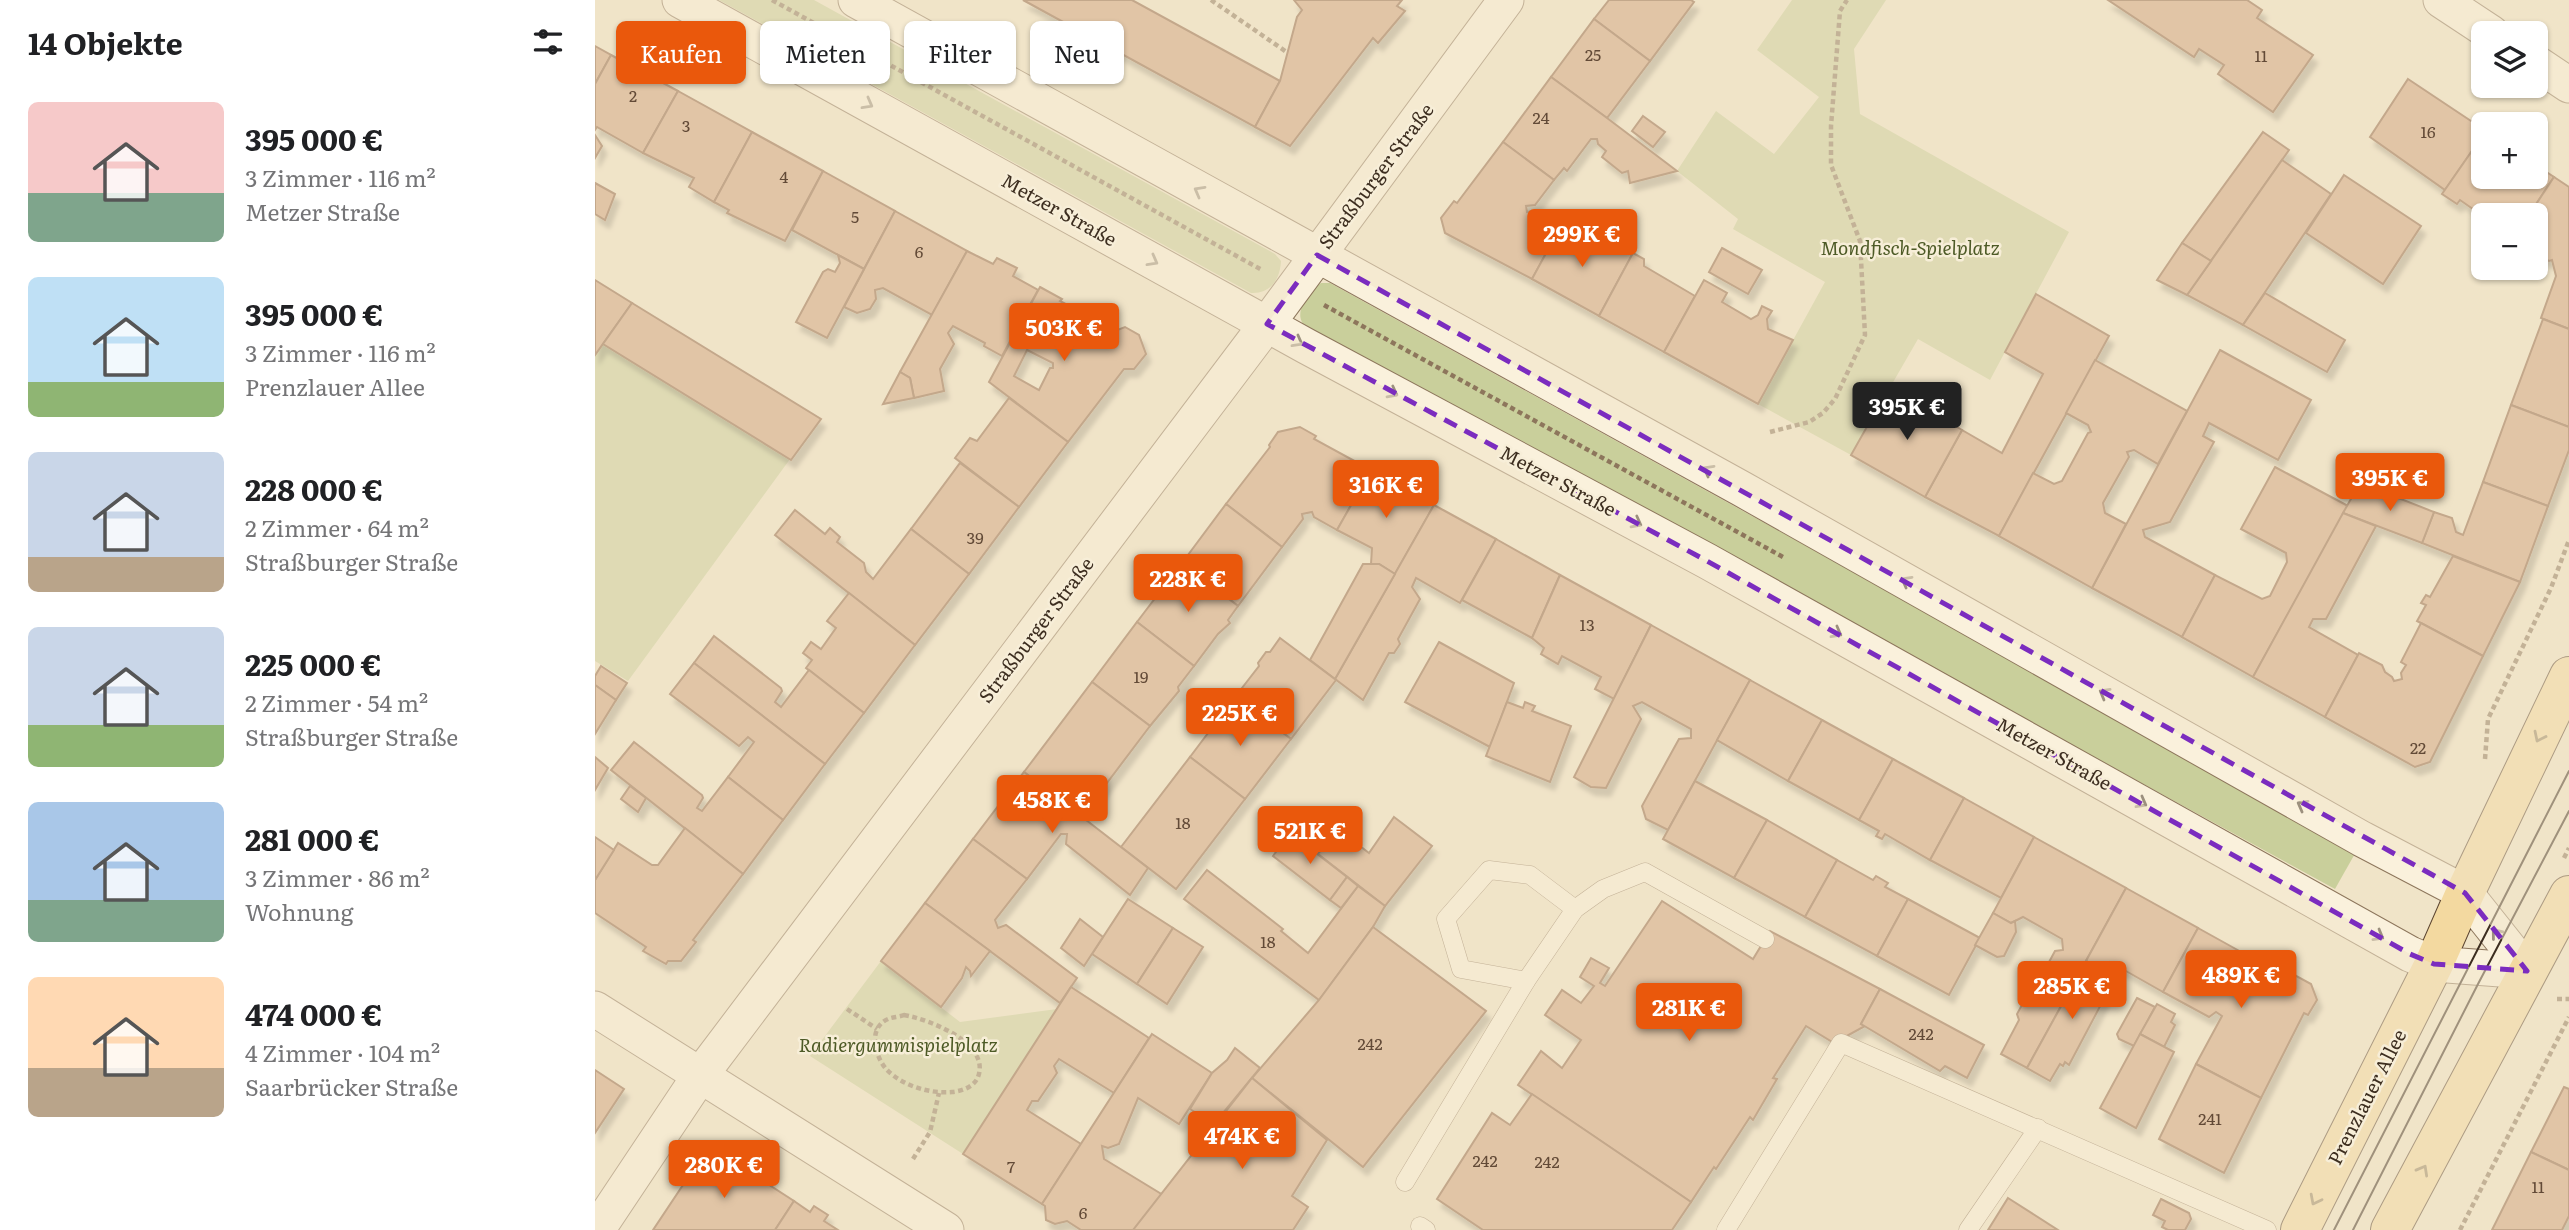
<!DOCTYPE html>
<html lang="de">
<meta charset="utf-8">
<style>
body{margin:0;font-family:Literata,serif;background:#f2f2f2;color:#202124;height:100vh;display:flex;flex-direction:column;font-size:26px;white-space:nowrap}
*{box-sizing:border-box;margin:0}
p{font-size:23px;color:#757577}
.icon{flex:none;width:38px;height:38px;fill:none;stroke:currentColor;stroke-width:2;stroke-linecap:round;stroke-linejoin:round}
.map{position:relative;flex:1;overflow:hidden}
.details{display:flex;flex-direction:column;background:#fff;width:595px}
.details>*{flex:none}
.top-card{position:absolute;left:21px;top:21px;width:665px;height:63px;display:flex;gap:14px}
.controls{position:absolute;left:1876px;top:21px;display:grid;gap:14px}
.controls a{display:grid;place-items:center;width:77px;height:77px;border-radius:10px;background:#fff;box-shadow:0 2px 5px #0004;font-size:35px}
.price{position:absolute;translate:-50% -60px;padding:0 16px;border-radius:7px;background:#ea580c;color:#fff;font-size:23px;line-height:46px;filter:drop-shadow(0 2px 4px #0008)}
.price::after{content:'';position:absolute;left:50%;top:42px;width:21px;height:16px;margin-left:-10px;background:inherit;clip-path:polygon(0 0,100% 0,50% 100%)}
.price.on{background:#222;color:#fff}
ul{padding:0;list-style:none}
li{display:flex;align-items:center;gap:21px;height:175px;padding:0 28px}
li span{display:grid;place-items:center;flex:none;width:196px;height:140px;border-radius:10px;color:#555}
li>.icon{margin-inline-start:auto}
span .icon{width:84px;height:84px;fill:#fffc;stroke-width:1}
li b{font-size:30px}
h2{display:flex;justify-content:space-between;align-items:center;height:84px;padding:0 28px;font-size:30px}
.pill{padding:0 24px;border-radius:10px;background:#fff;box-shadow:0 2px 5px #0004;font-size:24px;line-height:63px}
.pill.on{background:#ea580c;color:#fff}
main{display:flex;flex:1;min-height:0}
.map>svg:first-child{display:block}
</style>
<main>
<section class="details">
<h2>14 Objekte<svg class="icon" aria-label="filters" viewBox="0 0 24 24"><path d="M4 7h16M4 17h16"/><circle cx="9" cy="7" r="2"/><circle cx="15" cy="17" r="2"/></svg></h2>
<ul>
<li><span style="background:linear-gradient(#f6c9c9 65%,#7fa58c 0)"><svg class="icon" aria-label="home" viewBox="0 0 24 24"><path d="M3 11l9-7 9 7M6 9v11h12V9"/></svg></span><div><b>395 000 €</b><p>3 Zimmer · 116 m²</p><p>Metzer Straße</p></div></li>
<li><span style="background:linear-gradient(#bfe0f5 75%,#8fb573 0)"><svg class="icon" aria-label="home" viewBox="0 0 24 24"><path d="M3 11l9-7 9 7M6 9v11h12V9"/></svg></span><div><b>395 000 €</b><p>3 Zimmer · 116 m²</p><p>Prenzlauer Allee</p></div></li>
<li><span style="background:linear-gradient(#c9d6e8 75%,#b9a48a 0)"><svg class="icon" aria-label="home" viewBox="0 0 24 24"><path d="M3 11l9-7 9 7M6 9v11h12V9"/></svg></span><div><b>228 000 €</b><p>2 Zimmer · 64 m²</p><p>Straßburger Straße</p></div></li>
<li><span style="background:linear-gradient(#c9d6e8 70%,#8fb573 0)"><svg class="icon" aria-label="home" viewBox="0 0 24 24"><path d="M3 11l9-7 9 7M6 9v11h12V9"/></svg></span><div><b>225 000 €</b><p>2 Zimmer · 54 m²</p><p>Straßburger Straße</p></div></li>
<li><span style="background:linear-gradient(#a9c7e8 70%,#7fa58c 0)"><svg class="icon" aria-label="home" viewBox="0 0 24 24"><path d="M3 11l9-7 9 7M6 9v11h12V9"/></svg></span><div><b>281 000 €</b><p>3 Zimmer · 86 m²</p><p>Wohnung</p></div></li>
<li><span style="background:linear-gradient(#ffd9b3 65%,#b9a48a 0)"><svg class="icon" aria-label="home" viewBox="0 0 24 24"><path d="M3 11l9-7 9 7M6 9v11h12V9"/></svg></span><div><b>474 000 €</b><p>4 Zimmer · 104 m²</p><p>Saarbrücker Straße</p></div></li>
</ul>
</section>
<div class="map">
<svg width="1974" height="1230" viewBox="0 0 1974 1230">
<defs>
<filter id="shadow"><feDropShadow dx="4.5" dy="8" stdDeviation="2" flood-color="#0004"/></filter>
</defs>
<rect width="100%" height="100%" fill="#f0e4c8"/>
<g fill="#c9cf9b">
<path d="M124,0H219L680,254L686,261C685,280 675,294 656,293Z"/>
<polygon points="1197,0 1291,0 1259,49 1265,114 1474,232 1395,380 1323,339 1256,455 1163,404 1230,282 1138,229 1143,219 1082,171 1121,111 1179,154 1224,97 1162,50"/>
<polygon points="0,281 225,418 33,681 0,661"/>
<path d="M726,283H735L1762,850L1740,889L708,324C699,311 714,290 726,283Z"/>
<polygon points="286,961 365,1022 462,1009 368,1154 215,1056"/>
</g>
<g fill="#cf9f7d" stroke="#8d5f41" stroke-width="2" fill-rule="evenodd" filter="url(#shadow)">
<polygon points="428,0 537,0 685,81 660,127"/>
<polygon points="699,0 807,0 802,6 810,11 783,43 778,38 695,146 660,127 685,81 702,17 707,10"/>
<polygon points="1014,0 1096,0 1099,2 1055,61 999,19"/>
<polygon points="1513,0 1652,0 1667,10 1662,18 1718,55 1678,112 1623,74 1629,65 1604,49 1599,57"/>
<polygon points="999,19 1055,61 1012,118 956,77"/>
<polygon points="0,46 16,55 0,84"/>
<polygon points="16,55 83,91 48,153 2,127 0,130 0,84"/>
<polygon points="956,77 1012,118 1082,171 1035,183 1033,171 1027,173 1007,157 1011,151 1003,144 1002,139 996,139 972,171 969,168 959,180 908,142"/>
<polygon points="1813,79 1888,129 1888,135 1850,190 1775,137"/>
<polygon points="83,91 157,132 119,202 94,187 99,178 48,153"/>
<polygon points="1048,116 1070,132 1058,147 1037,131"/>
<polygon points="157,132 228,171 190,241 132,213 134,210 119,202"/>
<polygon points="1668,132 1694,150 1616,261 1587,243"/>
<polygon points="0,135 7,146 0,158"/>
<polygon points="1888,135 1888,177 1941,177 1941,165 1959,177 1934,215 1888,216 1865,200 1862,204 1847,194"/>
<polygon points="908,142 959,180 940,205 931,206 932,212 941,210 967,224 937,279 850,233 846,218 859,201 862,203"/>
<polygon points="1687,160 1736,194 1648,325 1592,295"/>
<polygon points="228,171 300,211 269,269 197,230"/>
<polygon points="1749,175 1826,226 1788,284 1711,233"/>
<polygon points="1959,177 1974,187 1974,329 1946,318 1961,276 1957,260 1954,261 1941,252 1941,215 1934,215"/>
<polygon points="0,183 20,194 10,220 0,214"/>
<polygon points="300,211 372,251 337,315 288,288 280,290 281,299 275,309 262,313 249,307"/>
<polygon points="967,224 985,234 988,231 1007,241 1005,244 1012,248 1015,243 1038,253 1004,316 937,279"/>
<polygon points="1587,243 1616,261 1592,295 1562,280"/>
<polygon points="1127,248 1167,270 1153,294 1114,272"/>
<polygon points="372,251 398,264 402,258 422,268 418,276 443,290 407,356 389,346 390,343 358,326 353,333 359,344 345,369 349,391 319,398 315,378 305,372"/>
<polygon points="1038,253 1049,259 1049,266 1100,296 1069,352 1004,316"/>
<polygon points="243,255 269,269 232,338 201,322 228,272 233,269 240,272 245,263"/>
<polygon points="0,280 37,303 0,355"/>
<polygon points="1109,280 1132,293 1127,302 1156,319 1163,315 1167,306 1177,311 1172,319 1173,329 1198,340 1163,404 1069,352"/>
<path d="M445,287L467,299L465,301L520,331L530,327L544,335L551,354L539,369H529L473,442L394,382ZM432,350L458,363V368H455L444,390L419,376Z"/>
<polygon points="1670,293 1750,340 1732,372 1648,325"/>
<polygon points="1441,294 1514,336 1404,536 1330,497 1367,430 1407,453 1448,374 1410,352"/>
<polygon points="37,303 226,419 196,460 8,344"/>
<polygon points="1948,319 1974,329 1974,427 1916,405"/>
<polygon points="1625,350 1716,400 1683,460 1614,423 1608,436 1619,442 1575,522 1548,530 1550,537 1620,575 1587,637 1497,588"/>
<polygon points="1500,360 1592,411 1563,464 1539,450 1532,452 1534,457 1508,503 1510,513 1531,524 1497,588 1404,536 1438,473 1459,484 1467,481 1493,433 1496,432 1493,425 1471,413"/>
<polygon points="305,372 315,378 319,398 288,404"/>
<polygon points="1295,386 1367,430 1330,497 1256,455"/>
<polygon points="414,398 473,442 424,507 360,458 375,438 382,441"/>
<polygon points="1916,405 1974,427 1974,450 1953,506 1888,482"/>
<polygon points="705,427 721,436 719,439 776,470 742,530 719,517 717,512 707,514 708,519 687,547 631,504 675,447 674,445 683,432"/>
<polygon points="365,463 424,507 374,574 316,529"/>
<polygon points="1680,467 1753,506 1658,677 1587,637 1620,575 1667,599 1675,596 1692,562 1691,553 1646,529"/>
<polygon points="776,470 839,505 800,574 784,564 776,564 777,548 742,530"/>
<polygon points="1888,482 1953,506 1925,582 1827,543 1839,512 1857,518 1861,532 1868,535"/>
<polygon points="1765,483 1839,512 1827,543 1748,513"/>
<polygon points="631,504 687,547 643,606 587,563"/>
<polygon points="839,505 901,539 865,603 821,578 817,587 825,599 803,639 805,644 799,653 794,653 768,700 740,679"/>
<polygon points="200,510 230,534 235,528 245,537 242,542 269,563 271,572 278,579 316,529 374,574 320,645 180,535"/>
<polygon points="1748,513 1781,526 1731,619 1718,619 1714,627 1763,655 1730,717 1658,677"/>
<polygon points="901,539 965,575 937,638 867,600"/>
<polygon points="1858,556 1925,582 1888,656 1822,621 1831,605 1826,603 1831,595 1835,597"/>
<polygon points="587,563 643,606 633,620 635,623 623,634 599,666 542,622"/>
<polygon points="768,564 784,564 800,574 740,679 715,660"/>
<polygon points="965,575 1056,625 1019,699 1000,689 1006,677 967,656 963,664 946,654 949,648 937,638"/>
<polygon points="254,593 320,645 269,713 211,668 217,660 208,653 216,642 226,649 241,628 232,621"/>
<polygon points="542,622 599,666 583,687 584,691 555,726 497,682"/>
<polygon points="1826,623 1888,656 1835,762 1820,767 1730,717 1764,653 1787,665 1790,672 1797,677 1799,681 1807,679 1806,673 1811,665 1806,662"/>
<polygon points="1056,625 1155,680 1073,830 1051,819 1047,806 1084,739 1096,738 1096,729 1047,702 1038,706 1046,719 1011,788 996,787 979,777"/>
<polygon points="119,636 186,688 187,691 180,702 186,707 214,670 269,713 230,764 99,663"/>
<polygon points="685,638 741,680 696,739 640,697 664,666 663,663 671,652 675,652"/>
<polygon points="844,642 919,683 895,747 810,702"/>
<polygon points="99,663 230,764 188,820 133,777 159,742 153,737 144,746 75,694"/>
<polygon points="6,666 32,683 21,700 0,685 0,676"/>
<polygon points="1155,680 1227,720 1193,781 1122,740"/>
<polygon points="497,682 555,726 487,816 429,772"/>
<polygon points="0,685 21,700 0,734"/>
<polygon points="640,697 696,739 650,799 595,757 613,733 612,730"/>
<polygon points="912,702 928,708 930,702 940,706 937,711 976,726 955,782 891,756"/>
<polygon points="1227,720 1298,759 1264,820 1193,781"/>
<polygon points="39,742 107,795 108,798 102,808 107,811 133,777 188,820 148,874 16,770"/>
<polygon points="0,757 13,768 0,790"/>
<polygon points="595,757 650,799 581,889 526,847"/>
<polygon points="1298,759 1369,798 1335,860 1290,834 1287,839 1281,836 1284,831 1264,820"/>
<polygon points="429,772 553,868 535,895 471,844 472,834 466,834 432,879 378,839"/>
<polygon points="1100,781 1172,820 1139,878 1068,839"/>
<polygon points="35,786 51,798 43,812 26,799"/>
<polygon points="1369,798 1439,837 1406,898 1335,860"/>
<polygon points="799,817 837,846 790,906 723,854 743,829 774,853"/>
<polygon points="1172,820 1242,860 1210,917 1139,878"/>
<polygon points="90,828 148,874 98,940 101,942 86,961 73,961 71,964 48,951 51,947 0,913 0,880 23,843 57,865 63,865"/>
<polygon points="695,833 752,877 735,900 678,856"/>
<polygon points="0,837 19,850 0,880"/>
<polygon points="1439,837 1531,888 1432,1068 1406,1054 1424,1020 1422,1014 1440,981 1446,977 1460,951 1468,950 1467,939 1428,917 1416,923 1398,913"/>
<polygon points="378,839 432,879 400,920 403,928 411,925 482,978 465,1003 330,903"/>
<polygon points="1242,860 1278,880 1281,876 1293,883 1290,887 1313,899 1282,956 1210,917"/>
<polygon points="612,870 688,929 686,931 713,953 763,886 790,906 778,927 724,1000 589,899"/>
<polygon points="752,877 763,886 746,908 735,900"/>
<polygon points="1531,888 1603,928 1568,992 1515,962 1510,971 1491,961"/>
<polygon points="533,899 578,928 542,984 497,954"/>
<polygon points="1313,899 1385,938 1354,995 1282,956"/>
<polygon points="1067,901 1158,959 1175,931 1285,989 1266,1024 1270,1026 1239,1043 1211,1026 1178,1078 1182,1079 1158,1120 1155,1117 1121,1169 1119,1167 1096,1202 923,1085 946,1051 967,1068 986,1040 950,1015 967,990 986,1003 999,986 985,977 996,958 1014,968 1005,983 1010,986"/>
<polygon points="330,903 395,951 376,976 375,971 371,967 367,978 346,1007 286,961"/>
<polygon points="1398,913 1416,923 1420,921 1421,932 1409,956 1402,957 1380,945"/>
<polygon points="485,919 508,937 489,966 466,948"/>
<polygon points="778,927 891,1011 768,1167 657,1078 724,1000"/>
<polygon points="578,928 608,947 572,1004 542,984"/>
<polygon points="1603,928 1693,978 1696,973 1716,984 1722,1000 1713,1015 1709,1013 1666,1098 1601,1064 1627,1016 1621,1012 1614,1017 1568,992"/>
<polygon points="1491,961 1510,971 1519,980 1474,1065 1470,1062 1468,1066 1465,1064 1455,1081 1432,1068"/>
<polygon points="476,987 554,1038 519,1093 464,1059 459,1066 462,1073 443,1101 437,1101 432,1110 486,1144 447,1204 368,1154"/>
<polygon points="1285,989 1389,1045 1372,1078 1350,1066 1345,1071 1266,1024"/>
<polygon points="1542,998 1560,1007 1539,1046 1524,1039 1522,1034"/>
<polygon points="1562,1004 1580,1014 1576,1022 1580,1025 1569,1047 1545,1034"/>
<polygon points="557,1034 617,1073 584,1124 543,1098 524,1144 513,1148 507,1146 509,1159 568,1195 540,1230 486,1230 472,1221 460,1224 451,1220 450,1206 447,1204"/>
<polygon points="1545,1034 1579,1052 1541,1128 1505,1108"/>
<polygon points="640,1048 665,1068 619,1124 595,1109 617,1073 632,1060"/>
<polygon points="1601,1064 1666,1098 1629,1173 1564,1139"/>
<polygon points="0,1070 29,1089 0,1133"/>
<polygon points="657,1078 732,1140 697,1196 713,1207 698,1230 538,1230"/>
<polygon points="1969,1087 1974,1089 1974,1170 1936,1152"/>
<polygon points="937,1094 1096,1202 1077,1230 888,1230 842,1199 897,1113 915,1125"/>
<polygon points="114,1146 199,1201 180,1230 58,1230"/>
<polygon points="1936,1152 1974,1170 1974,1216 1967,1230 1897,1230"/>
<polygon points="1413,1198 1463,1230 1393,1230"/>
<polygon points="1566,1199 1594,1213 1596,1219 1590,1230 1573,1230 1567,1227 1570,1221 1558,1215"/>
<polygon points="199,1201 215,1212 219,1206 233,1215 229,1221 243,1230 180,1230"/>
</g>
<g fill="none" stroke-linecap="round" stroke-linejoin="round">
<defs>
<g id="lane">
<polyline points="931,981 866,969 851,919 894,870 935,875 980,909"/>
<polyline points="810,1182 931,981 980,909 1008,889 1050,872 1170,939"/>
<polyline points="825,1226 831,1230"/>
<polyline points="1131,1230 1246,1043 1672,1230"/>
<polyline points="1373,1230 1443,1128"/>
</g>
<g id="street">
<polyline points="85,0 711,346 1112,561 1815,954 1839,964 1932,971"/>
<polyline points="261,0 1147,489 1767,839 1870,893 1932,971"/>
<polyline points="1846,0 1896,33"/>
<polyline points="1941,63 1974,85"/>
<polyline points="0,1009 351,1230"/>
<polyline points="2,1230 104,1077 672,324 911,0"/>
</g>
<g id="primary">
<polyline points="1705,1230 1839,964 1870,893 1974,676"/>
<polyline points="1795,1230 1974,895"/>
</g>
</defs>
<use href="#lane" stroke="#8d765c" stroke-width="19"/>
<use href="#street" stroke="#8d765c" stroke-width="37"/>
<use href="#primary" stroke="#5b4430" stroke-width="40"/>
<g stroke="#8d765c" stroke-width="4.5" stroke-dasharray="5 3.5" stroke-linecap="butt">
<polyline points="177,0 667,270"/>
<polyline points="616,0 693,53"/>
<polyline points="729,305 1188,557"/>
<polyline points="1175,432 1214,422 1228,413 1240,399 1270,335 1265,241 1236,165 1236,126 1245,11 1252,0"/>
<polyline points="1890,759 1893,719 1956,588 1974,540"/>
<polyline points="1969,858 1974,848"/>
<polyline points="1962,999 1974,999"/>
<polyline points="252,1009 282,1029"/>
<path d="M309,1015C333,1019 396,1043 383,1077C379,1087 367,1091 357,1092C335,1094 308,1086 292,1070C280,1057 272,1028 293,1019C297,1017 304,1017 309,1015Z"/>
<polyline points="318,1159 335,1132 344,1093"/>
<polyline points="1865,1230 1974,1017"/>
</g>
<use href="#lane" stroke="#faf1dc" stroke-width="18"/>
<use href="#street" stroke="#faf1dc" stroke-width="35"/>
<use href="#primary" stroke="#f3d9a0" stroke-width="38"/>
<g stroke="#3d2e20" stroke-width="2">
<polyline points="1739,1230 1974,771"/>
<polyline points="1758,1230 1883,984 1974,811"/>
</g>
</g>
<defs><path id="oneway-chevron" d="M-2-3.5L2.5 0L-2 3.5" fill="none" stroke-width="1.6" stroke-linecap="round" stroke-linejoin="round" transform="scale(1.75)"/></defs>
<g stroke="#9c907e">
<use href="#oneway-chevron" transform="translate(273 104) rotate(29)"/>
<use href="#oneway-chevron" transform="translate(604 191) rotate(-151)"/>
<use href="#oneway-chevron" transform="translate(558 261) rotate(29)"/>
<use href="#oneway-chevron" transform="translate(703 342) rotate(29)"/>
<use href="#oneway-chevron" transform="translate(798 393) rotate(28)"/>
<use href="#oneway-chevron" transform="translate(1113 470) rotate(-151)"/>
<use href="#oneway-chevron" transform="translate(1042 523) rotate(28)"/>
<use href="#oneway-chevron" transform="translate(1311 581) rotate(-151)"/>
<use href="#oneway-chevron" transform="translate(1242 633) rotate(29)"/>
<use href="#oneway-chevron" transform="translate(1509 693) rotate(-150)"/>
<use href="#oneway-chevron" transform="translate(1547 803) rotate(29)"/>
<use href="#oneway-chevron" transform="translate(1707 805) rotate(-151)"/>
<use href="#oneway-chevron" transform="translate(1901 933) rotate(-129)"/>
<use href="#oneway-chevron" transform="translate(1784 936) rotate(30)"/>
</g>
<g stroke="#988460">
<use href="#oneway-chevron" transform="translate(1944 737) rotate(116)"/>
<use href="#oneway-chevron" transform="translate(1828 1170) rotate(-61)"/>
<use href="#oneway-chevron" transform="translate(1720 1200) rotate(117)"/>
</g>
<path d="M0 0H1974V1230H0ZM722,255L1870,893L1932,971L1839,964L1815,954L1112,561L672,324Z" fill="#f0e4c8" fill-opacity=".55" fill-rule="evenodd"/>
<path fill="none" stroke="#7b2cbf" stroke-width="5" stroke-dasharray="14 9" stroke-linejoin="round" d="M722,255L1870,893L1932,971L1839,964L1815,954L1112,561L672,324Z"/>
<g text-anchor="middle" stroke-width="5" stroke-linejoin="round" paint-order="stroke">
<g font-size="16" fill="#624a37">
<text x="998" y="61">25</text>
<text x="1666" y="62">11</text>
<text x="38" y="102">2</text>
<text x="946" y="124">24</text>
<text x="91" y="132">3</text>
<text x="1833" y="138">16</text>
<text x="189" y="183">4</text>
<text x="260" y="223">5</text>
<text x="324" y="258">6</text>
<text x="380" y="544">39</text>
<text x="992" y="631">13</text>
<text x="546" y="683">19</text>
<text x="1823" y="754">22</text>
<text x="588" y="829">18</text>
<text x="673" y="948">18</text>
<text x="1326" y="1040">242</text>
<text x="775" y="1050">242</text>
<text x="1615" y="1125">241</text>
<text x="890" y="1167">242</text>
<text x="952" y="1168">242</text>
<text x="416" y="1173">7</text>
<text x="1943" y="1193">11</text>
<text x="488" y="1219">6</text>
</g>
<g font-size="19" fill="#3d2e20" stroke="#f7eed8">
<text transform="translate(781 176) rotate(-53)" y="7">Straßburger Straße</text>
<text transform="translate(464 210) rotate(29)" y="7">Metzer Straße</text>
<text transform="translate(963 481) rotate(28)" y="7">Metzer Straße</text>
<text transform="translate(441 630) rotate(-53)" y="7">Straßburger Straße</text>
<text transform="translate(1459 754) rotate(29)" y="7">Metzer Straße</text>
<text transform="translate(1772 1097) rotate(-63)" y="7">Prenzlauer Allee</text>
</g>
<g font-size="19" font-style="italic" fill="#4d5a26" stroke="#f7eed8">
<text x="1315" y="255">Mondfisch-Spielplatz</text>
<text x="303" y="1052">Radiergummispielplatz</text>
</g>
</g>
</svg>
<div class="controls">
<a><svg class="icon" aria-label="layers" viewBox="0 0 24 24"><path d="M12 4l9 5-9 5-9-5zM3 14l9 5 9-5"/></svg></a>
<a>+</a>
<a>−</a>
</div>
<b class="price" style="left:987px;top:269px">299K €</b>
<b class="price" style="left:469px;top:363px">503K €</b>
<b class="price on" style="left:1312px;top:442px">395K €</b>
<b class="price" style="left:1795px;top:513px">395K €</b>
<b class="price" style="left:791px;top:520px">316K €</b>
<b class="price" style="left:593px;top:614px">228K €</b>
<b class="price" style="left:645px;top:748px">225K €</b>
<b class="price" style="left:457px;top:835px">458K €</b>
<b class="price" style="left:715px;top:866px">521K €</b>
<b class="price" style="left:1646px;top:1010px">489K €</b>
<b class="price" style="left:1477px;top:1021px">285K €</b>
<b class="price" style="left:1094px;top:1043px">281K €</b>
<b class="price" style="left:647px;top:1171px">474K €</b>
<b class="price" style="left:129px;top:1200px">280K €</b>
<div class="top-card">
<a class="pill on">Kaufen</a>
<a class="pill">Mieten</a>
<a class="pill">Filter</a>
<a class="pill">Neu</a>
</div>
</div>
</main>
